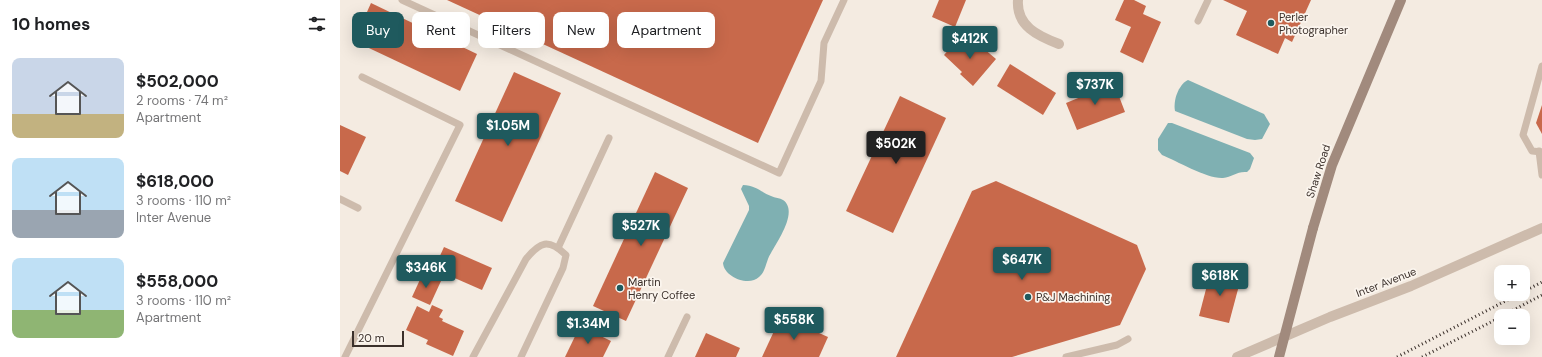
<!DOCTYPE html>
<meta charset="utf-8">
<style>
body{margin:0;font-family:"DM Sans",sans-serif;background:#f6f6f6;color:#202124;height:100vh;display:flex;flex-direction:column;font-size:15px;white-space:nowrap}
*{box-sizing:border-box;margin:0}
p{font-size:13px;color:#757577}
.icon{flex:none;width:22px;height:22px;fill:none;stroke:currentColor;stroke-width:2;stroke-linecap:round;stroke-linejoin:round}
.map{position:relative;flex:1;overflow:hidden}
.panel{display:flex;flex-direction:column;background:#fff;width:340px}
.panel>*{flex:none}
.banner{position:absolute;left:12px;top:12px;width:380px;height:36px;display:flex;gap:8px}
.controls{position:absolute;left:1154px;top:265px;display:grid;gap:8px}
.controls a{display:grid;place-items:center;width:36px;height:36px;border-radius:8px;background:#fff;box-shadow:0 4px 16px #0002;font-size:20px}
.scale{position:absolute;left:12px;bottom:10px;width:52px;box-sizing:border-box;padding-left:4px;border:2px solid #3b302b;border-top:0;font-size:11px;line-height:14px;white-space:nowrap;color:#3b302b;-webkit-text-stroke:3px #fbf5ee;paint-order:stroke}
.price{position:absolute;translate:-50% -34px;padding:0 9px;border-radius:4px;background:#1f5a5e;color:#fff;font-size:13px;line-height:26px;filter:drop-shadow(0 1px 2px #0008)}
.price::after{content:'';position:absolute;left:50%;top:24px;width:12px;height:9px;margin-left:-6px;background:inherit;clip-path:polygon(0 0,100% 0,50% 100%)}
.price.current{background:#222;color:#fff}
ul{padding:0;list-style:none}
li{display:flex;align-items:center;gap:12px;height:100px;padding:0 12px}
li span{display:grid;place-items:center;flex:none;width:112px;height:80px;border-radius:8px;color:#555}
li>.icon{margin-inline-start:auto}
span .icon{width:48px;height:48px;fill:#fffc;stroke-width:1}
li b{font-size:17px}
h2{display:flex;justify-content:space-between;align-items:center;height:48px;padding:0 12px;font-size:17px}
.tag{padding:0 14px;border-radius:8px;background:#fff;box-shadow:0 4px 16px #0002;font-size:14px;line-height:36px}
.tag.current{background:#1f5a5e;color:#fff}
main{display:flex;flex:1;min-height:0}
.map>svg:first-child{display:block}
</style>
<main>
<section class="panel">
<h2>10 homes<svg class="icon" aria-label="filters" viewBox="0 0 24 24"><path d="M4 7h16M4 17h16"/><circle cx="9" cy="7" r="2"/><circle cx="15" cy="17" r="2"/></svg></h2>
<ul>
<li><span style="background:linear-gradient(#c9d6e8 70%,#c2b280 0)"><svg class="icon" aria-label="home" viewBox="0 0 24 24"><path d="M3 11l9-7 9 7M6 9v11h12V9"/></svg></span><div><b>$502,000</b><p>2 rooms · 74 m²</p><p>Apartment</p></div></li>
<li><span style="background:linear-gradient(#bfe0f5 65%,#9aa5b1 0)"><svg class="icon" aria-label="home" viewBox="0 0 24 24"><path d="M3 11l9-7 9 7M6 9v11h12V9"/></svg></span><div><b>$618,000</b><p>3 rooms · 110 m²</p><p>Inter Avenue</p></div></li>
<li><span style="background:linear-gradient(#bfe0f5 65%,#8fb573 0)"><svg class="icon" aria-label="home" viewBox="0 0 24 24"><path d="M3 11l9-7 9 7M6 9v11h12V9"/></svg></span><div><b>$558,000</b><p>3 rooms · 110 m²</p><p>Apartment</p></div></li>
</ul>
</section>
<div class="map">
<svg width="1202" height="357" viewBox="0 0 1202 357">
<rect width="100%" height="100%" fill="#f4ebe1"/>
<g fill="#7fb0b2">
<path d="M848,80L924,114L930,124L922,139L915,140L907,139L835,111C833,101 838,85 848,80Z"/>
<path d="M828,123H832L910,153L914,158L910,169L907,172C897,171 892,177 883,178C867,179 837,161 822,155L818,150V139Z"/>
<path d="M403,185C415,185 421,192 431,196C435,198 440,198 443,200C459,211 437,242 431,253C426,260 426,272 419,277C409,287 384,277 383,263L409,210V206L401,189Z"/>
</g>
<g fill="#c8694b">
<polygon points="107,0 483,0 418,143"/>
<polygon points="599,0 626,0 615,27 592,17"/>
<polygon points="784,0 794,0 806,6 803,14 821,22 803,63 780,52 791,27 775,20"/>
<polygon points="883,0 971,0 952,42 945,38 938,54 896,35 907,11"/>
<polygon points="31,3 137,54 120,91 14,41"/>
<polygon points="621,36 639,52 643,48 656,59 633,86 620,74 622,72 604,55"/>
<polygon points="670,64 716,93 703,115 657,86"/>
<polygon points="174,72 221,93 162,222 115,201"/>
<polygon points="765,82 770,93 777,91 785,112 737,130 726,103 748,94 746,89"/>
<polygon points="560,96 606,118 553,233 506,211"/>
<polygon points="1202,105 1202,134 1196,123"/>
<polygon points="0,125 26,137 8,175 0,171"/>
<polygon points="315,172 348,188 286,321 253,306"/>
<polygon points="656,181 797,245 806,269 780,325 672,357 556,357 632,191"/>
<polygon points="104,247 152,268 142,290 94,269"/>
<polygon points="871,270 901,278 889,323 859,316"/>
<polygon points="83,273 101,281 90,305 72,297"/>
<polygon points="92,305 103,310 99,317 103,319 102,321 124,331 113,356 86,344 88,340 66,330 77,306 89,312"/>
<polygon points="441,316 488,337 479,357 422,357"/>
<polygon points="240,326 271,341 263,357 225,357"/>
<polygon points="366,333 400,348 396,357 355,357"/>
</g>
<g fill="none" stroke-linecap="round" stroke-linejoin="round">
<g stroke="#cdbbac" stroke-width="7">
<polyline points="62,0 439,173 481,81 484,43 504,0"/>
<polyline points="858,21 868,0"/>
<polyline points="1202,66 1183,135 1192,151 1202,152"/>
<polyline points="1199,151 1202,175"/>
<polyline points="0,199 18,208"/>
<polyline points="218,248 269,138"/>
<polyline points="5,357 120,125 22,77"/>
<path d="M133,357L186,259C200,242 208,238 226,255L223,268L181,357"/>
<polyline points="328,357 347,317"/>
<polyline points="726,357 777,345 788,339"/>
</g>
<g stroke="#cdbbac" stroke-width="10">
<path d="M678,0C676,26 698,36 719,44"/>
<polyline points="897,357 990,317 1071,286 1202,228"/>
</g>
<polyline stroke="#a18a7d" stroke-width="10" points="973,228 992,165 1061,0"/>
<g stroke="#3b302b" stroke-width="3" stroke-dasharray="1 3" stroke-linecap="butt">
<polyline points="1183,292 1202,282"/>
<polyline points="1162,316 1202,295"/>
<polyline points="1057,357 1179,294"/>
<polyline points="1082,357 1161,317"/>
</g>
<polyline stroke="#a18a7d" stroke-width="10" points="939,357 973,228"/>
</g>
<g fill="#1f5a5e" stroke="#fbf5ee" stroke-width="1.5">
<circle cx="931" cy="23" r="4"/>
<circle cx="280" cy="288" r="4"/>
<circle cx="688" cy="297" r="4"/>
</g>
<g text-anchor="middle" stroke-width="3.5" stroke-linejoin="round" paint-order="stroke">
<g font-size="11" fill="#3b302b" stroke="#fbf5ee" text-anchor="start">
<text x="939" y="21">Perler<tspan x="939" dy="13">Photographer</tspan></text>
<text x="288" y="286">Martin<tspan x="288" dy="13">Henry Coffee</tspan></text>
<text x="696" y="301">P&amp;J Machining</text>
</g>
<g font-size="11" fill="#3b302b" stroke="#fbf5ee">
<text transform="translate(978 171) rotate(-72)" y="4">Shaw Road</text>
<text transform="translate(1046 282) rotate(-21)" y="4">Inter Avenue</text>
</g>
</g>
</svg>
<div class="controls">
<a>+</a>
<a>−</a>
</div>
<div class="scale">20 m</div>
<b class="price" style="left:630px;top:60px">$412K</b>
<b class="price" style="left:755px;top:106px">$737K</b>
<b class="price" style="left:168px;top:147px">$1.05M</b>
<b class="price current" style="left:556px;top:165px">$502K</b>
<b class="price" style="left:301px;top:247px">$527K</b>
<b class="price" style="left:682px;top:281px">$647K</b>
<b class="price" style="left:86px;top:289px">$346K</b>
<b class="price" style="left:880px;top:297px">$618K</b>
<b class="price" style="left:454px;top:341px">$558K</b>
<b class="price" style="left:248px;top:345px">$1.34M</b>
<div class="banner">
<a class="tag current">Buy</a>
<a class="tag">Rent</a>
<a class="tag">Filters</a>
<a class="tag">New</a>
<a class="tag">Apartment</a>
</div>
</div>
</main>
